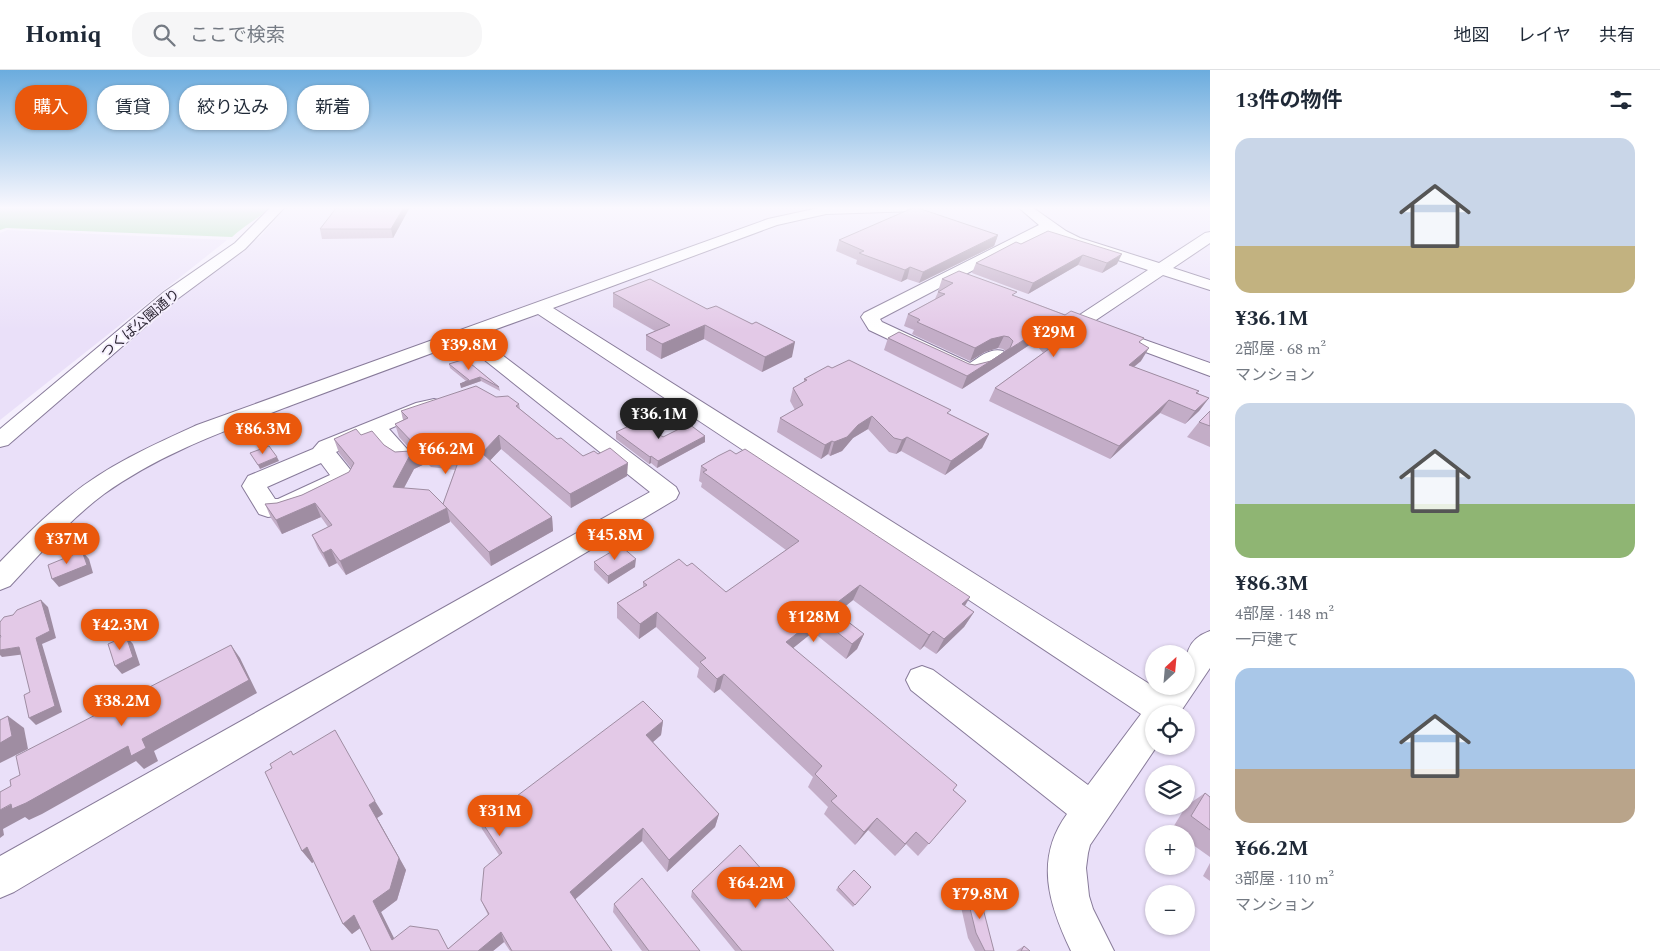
<!DOCTYPE html>
<html lang="ja">
<meta charset="utf-8">
<style>
body{margin:0;font-family:Spectral,"Noto Sans JP",serif;background:#f6f6f7;color:#1f2937;height:100vh;display:flex;flex-direction:column;font-size:19px;white-space:nowrap}
*{box-sizing:border-box;margin:0}
p{font-size:16px;color:#747a83}
.icon{flex:none;width:28px;height:28px;fill:none;stroke:currentColor;stroke-width:2;stroke-linecap:round;stroke-linejoin:round}
.map{position:relative;flex:1;overflow:hidden}
.drawer{display:flex;flex-direction:column;background:#fff;width:450px}
.drawer>*{flex:none}
.guide{position:absolute;left:15px;top:15px;width:475px;height:45px;display:flex;gap:10px}
.needle{width:32px;rotate:26deg}
.controls{position:absolute;left:1145px;top:575px;display:grid;gap:10px}
.controls a{display:grid;place-items:center;width:50px;height:50px;border-radius:50%;background:#fff;box-shadow:0 1px 4px #0004;font-size:25px}
.price{position:absolute;translate:-50% -42px;padding:0 11px;border-radius:18px;background:#ea580c;color:#fff;font-size:16px;line-height:32px;filter:drop-shadow(0 1px 2px #0008)}
.price::after{content:'';position:absolute;left:50%;top:30px;width:15px;height:11px;margin-left:-8px;background:inherit;clip-path:polygon(0 0,100% 0,50% 100%)}
.price.selected{background:#222;color:#fff}
ul{padding:0;list-style:none}
li{display:grid;align-content:center;gap:10px;height:265px;padding:0 25px}
li span{display:grid;place-items:center;height:155px;border-radius:15px;color:#555}
li>.icon{margin-inline-start:auto}
span .icon{width:90px;height:90px;fill:#fffc;stroke-width:1}
li b{font-size:21px}
h2{display:flex;justify-content:space-between;align-items:center;height:60px;padding:0 25px;font-size:21px}
.tag{padding:0 18px;border-radius:20px;background:#fff;box-shadow:0 1px 4px #0004;font-size:18px;line-height:45px}
.tag.selected{background:#ea580c;color:#fff}
header{display:flex;align-items:center;gap:30px;box-sizing:border-box;height:70px;padding:0 25px;background:#fff;border-bottom:1px solid #e0e1e3}
header strong{font-size:24px}
nav{display:flex;gap:28px;margin-inline-start:auto;font-size:18px}
.search{width:350px;height:45px;background:#f6f6f7;display:flex;align-items:center;gap:12px;box-sizing:border-box;padding:0 18px;border-radius:20px;color:#747a83;font-size:19px}
main{display:flex;flex:1;min-height:0}
.map>svg:first-child{display:block}
</style>
<header>
<strong>Homiq</strong>
<div class="search"><svg class="icon" aria-label="search" viewBox="0 0 24 24"><circle cx="10" cy="10" r="6"/><path d="M15 15l6 6"/></svg>ここで検索</div>
<nav><a>地図</a><a>レイヤ</a><a>共有</a></nav>
</header>
<main>
<div class="map">
<svg width="1210" height="881" viewBox="0 0 1210 881">
<rect width="100%" height="100%" fill="#f5effd"/>
<g fill="#eae0f9" fill-rule="evenodd">
<path d="M286,137H1210V881H0V375L29,349L69,325L92,298L126,276L162,239L252,169L259,168ZM1154,584H1186V616H1154ZM1154,644H1186V676H1154ZM1154,704H1186V736H1154ZM1154,764H1186V796H1154ZM1154,824H1186V856H1154Z"/>
<polygon points="7,160 227,170 0,350 0,163"/>
</g>
<path fill="#aadeb0" d="M0,137H271C259,148 244,156 232,167L6,158L0,160Z"/>
<g fill="none" stroke-linecap="round" stroke-linejoin="round">
<defs>
<g id="minor">
<polygon points="271,137 285,137 245,179 176,230 8,375 0,377 0,359 164,222 235,173"/>
<path d="M823,137H924L917,141L826,144L777,155L553,238L1159,620L1161,616H1186C1186,591 1182,571 1210,561V598L1179,644H1154V676H1157L1090,775L1088,783L1086,798L1089,826L1093,839L1114,881H1071C1049,835 1034,789 1067,744L911,620L906,610L911,600L922,596L933,600L1088,715L1141,644L538,244L477,266L676,417L679,423L676,429L14,822L0,828V786L650,422L462,272C405,293 348,314 292,335C227,360 161,383 104,424C69,450 40,484 10,516L0,520V492C22,469 45,446 70,426C108,395 153,375 197,355L768,149Z"/>
<path d="M1018,137H1032L1066,161L1080,168L1159,193L1205,163L1210,162V173L1173,198L1210,210V220L1163,205L1087,256L1081,257L1075,256L1072,252L1075,248L1148,200L1070,174L1048,161L880,249L882,252L970,293C981,286 990,278 1003,281L1006,285L1003,289C991,297 979,309 964,305L869,260L861,247L864,243L1039,155Z"/>
<polygon points="1114,259 1210,293 1210,306 1108,268 1105,264 1108,260"/>
<path d="M434,329L441,331L444,335L441,339L428,342L389,359L416,389L412,394C393,399 383,380 372,366L336,382L357,408L353,414L290,444L268,447L259,444L242,416L248,406L313,379L319,372L416,333ZM321,393L330,405L278,429H275L267,417Z"/>
</g>
</defs>
<use href="#minor" stroke="#887b9a" stroke-width="2"/>
<use href="#minor" fill="#fff" fill-rule="evenodd"/>
</g>
<g fill="#c3adc7" fill-rule="evenodd">
<polygon points="337,137 410,137 393,168 322,169 320,159"/>
<polygon points="1048,161 1117,194 1102,203 1078,195 1028,224 972,203 976,193 1021,174"/>
<polygon points="998,165 994,176 919,213 907,209 901,212 856,194 857,190 836,181 839,170"/>
<polygon points="650,209 792,287 762,302 704,269 661,289 646,280 646,265 655,261 613,237 613,223"/>
<polygon points="942,209 1015,226 1141,273 1141,291 1134,297 1199,321 1197,323 1209,328 1199,341 1185,354 1160,343 1110,389 989,331 995,318 1043,283 1034,272 962,319 884,280 888,268 969,294 975,295 991,291 1005,281 1003,279 998,278 985,282 970,291 912,264 914,260 904,256 908,244 935,229 938,222 939,221 938,221"/>
<polygon points="465,289 499,317 500,321 481,311 461,318 466,311 450,298 449,294"/>
<polygon points="832,298 949,344 989,364 982,378 945,405 901,381 896,384 889,382 868,359 853,368 842,381 830,386 828,384 821,389 777,362 780,348 795,340 790,331 793,318 804,312 804,309"/>
<path d="M496,327L519,334L520,339L557,369L583,386L627,406L571,438L501,379L490,390L552,447L553,461L491,496L450,451V452L346,505L337,493L329,497L318,479L312,465L328,457L321,447L282,464L271,448L265,434L277,433L302,425L349,402L351,398L339,383L334,369L361,365L384,375L395,382L410,381L411,380L399,367L395,354L403,350L401,341ZM427,393L431,397L455,400L443,434L444,435L404,418L414,399Z"/>
<polygon points="1210,341 1210,377 1187,367 1199,352"/>
<polygon points="616,362 663,367 705,372 657,398 651,393 649,394 616,369"/>
<polygon points="701,396 970,527 965,536 974,542 964,557 936,584 924,576 920,580 853,530 837,543 864,564 857,579 846,589 813,562 793,578 966,731 918,786 906,774 895,786 868,760 855,775 824,744 828,737 808,717 813,707 720,619 714,623 697,607 699,598 656,557 639,569 617,548 617,533 643,517 643,512 687,496 726,522 786,480 701,417 702,413 699,411"/>
<polygon points="594,492 635,497 608,514 594,500"/>
<polygon points="663,651 661,665 653,672 719,744 715,757 667,802 642,771 575,829 612,881 510,881 504,872 493,881 371,881 360,858 352,864 343,854 314,792 312,793 302,781 272,698 294,685 383,744 377,748 406,800 397,830 381,842 394,869 448,879 488,845 481,830 499,785 482,759 478,746 497,741"/>
<polygon points="1205,723 1210,727 1210,787 1186,770 1186,764 1178,764 1172,759 1186,736"/>
<polygon points="1210,793 1210,811 1203,806"/>
<polygon points="838,817 871,817 853,837 836,820"/>
<polygon points="692,821 834,881 735,881 691,827"/>
<polygon points="966,822 994,881 975,881 968,868 959,828"/>
<polygon points="614,834 700,881 642,881 613,842"/>
<polygon points="1024,876 1030,881 1016,881"/>
</g>
<g fill="#9f8da2">
<polygon points="404,137 410,137 393,168 391,159"/>
<polygon points="998,165 994,176 919,213 923,202"/>
<polygon points="1122,184 1117,194 1102,203 1107,193"/>
<polygon points="1083,185 1078,195 1028,224 1033,213"/>
<polygon points="910,197 907,209 901,212 905,200"/>
<polygon points="705,255 704,269 661,289 662,274"/>
<polygon points="1041,259 1034,272 962,319 967,306"/>
<polygon points="1004,266 998,278 985,282 970,291 975,278 991,269"/>
<polygon points="795,272 792,287 762,302 765,287"/>
<polygon points="1149,278 1141,291 1121,307 1129,295"/>
<polygon points="480,307 481,311 461,318 460,314"/>
<polygon points="1209,328 1199,341 1185,354 1195,341"/>
<polygon points="1169,330 1160,343 1110,389 1119,376"/>
<polygon points="872,346 868,359 853,368 842,381 830,386 834,372 858,355"/>
<polygon points="989,364 982,378 945,405 951,391"/>
<polygon points="499,365 501,379 484,397 482,383"/>
<polygon points="705,366 705,372 657,398 658,391"/>
<polygon points="907,367 901,381 896,384 902,370"/>
<polygon points="832,371 828,384 821,389 825,375"/>
<polygon points="423,379 427,393 414,399 397,431 393,417 410,385"/>
<polygon points="651,386 651,393 649,394 650,387"/>
<polygon points="277,387 279,391 260,399 258,395"/>
<polygon points="628,393 627,406 571,438 570,424"/>
<polygon points="315,433 321,447 282,464 276,450"/>
<polygon points="447,438 450,452 346,505 340,491"/>
<polygon points="552,447 553,461 491,496 489,482"/>
<polygon points="331,479 337,493 329,497 323,483"/>
<polygon points="82,481 89,489 93,503 59,517 52,509"/>
<polygon points="636,489 635,497 608,514 608,506"/>
<polygon points="860,515 853,530 825,553 830,538"/>
<polygon points="970,527 961,542 962,534"/>
<polygon points="41,530 48,537 56,568 42,574 62,642 36,655 29,648 36,568"/>
<polygon points="657,542 656,557 639,569 640,554"/>
<polygon points="974,542 964,557 936,584 944,569"/>
<polygon points="818,547 813,562 782,587 786,572"/>
<polygon points="933,561 924,576 920,580 929,565"/>
<polygon points="864,564 857,579 846,589 852,574"/>
<polygon points="126,566 133,574 140,595 122,604 115,596"/>
<polygon points="231,575 240,588 257,623 154,681 158,691 144,699 136,691 42,744 29,750 25,747 3,759 4,765 0,768 0,740 142,669"/>
<polygon points="19,577 26,584 2,587 0,585 0,580"/>
<polygon points="724,604 720,619 714,623 717,609"/>
<polygon points="8,646 24,658 28,679 0,693 0,673"/>
<polygon points="663,651 661,665 645,679 646,665"/>
<polygon points="375,731 383,744 377,748 406,800 397,830 381,842 400,880 392,870 373,831 369,735"/>
<polygon points="719,744 715,757 667,802 669,790"/>
<polygon points="877,748 868,760 855,775 864,762"/>
<polygon points="643,758 642,771 571,833 570,822"/>
<polygon points="916,762 906,774 895,786 905,774"/>
<polygon points="307,777 317,789 312,793 302,781"/>
<polygon points="354,845 363,856 352,864 343,854"/>
<polygon points="501,862 504,872 493,881 478,881"/>
</g>
<g fill="#e3c9e7" stroke="#9f8da2">
<polygon points="337,137 404,137 391,159 320,159"/>
<polygon points="915,137 998,165 923,202 910,197 905,200 859,183 864,181 839,170"/>
<polygon points="1048,161 1122,184 1107,193 1083,185 1033,213 976,193 1016,172 1021,174"/>
<polygon points="959,201 1017,222 1012,225 1065,245 1071,241 1144,268 1139,272 1149,278 1129,295 1199,321 1196,323 1209,328 1195,341 1169,330 1119,376 995,318 1053,276 1041,259 967,306 888,268 899,262 969,294 975,295 991,291 1010,278 1013,271 1009,267 1004,266 991,269 975,278 917,252 920,250 919,249 908,244 945,224 938,222 953,213 942,209"/>
<polygon points="650,209 707,239 716,236 752,254 756,252 795,272 765,287 705,255 662,274 646,265 670,255 613,223"/>
<polygon points="465,289 499,317 480,307 460,314 469,310 449,294"/>
<polygon points="849,290 951,340 947,343 989,364 951,391 907,367 902,370 894,368 872,346 858,355 847,367 834,372 832,371 825,375 780,348 803,335 793,318 807,310 804,309 828,296 832,298"/>
<polygon points="476,316 496,327 508,326 519,334 516,336 557,369 561,368 583,386 594,381 598,384 610,378 628,393 570,424 499,365 482,383 552,447 489,482 443,434 460,387 428,384 423,379 410,385 393,417 429,420 447,438 340,491 331,479 323,483 312,465 332,455 315,433 276,450 265,434 277,433 302,425 349,402 354,393 334,369 356,359 361,365 372,361 384,375 395,382 410,381 414,374 395,354 408,348 401,341"/>
<polygon points="1210,341 1210,356 1199,352"/>
<polygon points="640,351 663,367 689,354 705,366 658,391 651,386 650,387 616,362"/>
<polygon points="269,376 277,387 258,395 250,383"/>
<polygon points="745,379 970,527 962,534 974,542 944,569 933,561 929,565 860,515 830,538 864,564 852,574 818,547 786,572 957,715 953,720 966,731 929,774 916,762 905,774 877,748 864,762 831,731 837,726 815,704 822,696 724,604 717,609 700,592 706,588 657,542 640,554 617,533 647,515 643,512 679,489 687,496 692,493 726,522 799,471 703,402 707,400 701,396 718,386 730,380 736,384"/>
<polygon points="621,476 636,489 608,506 594,492"/>
<polygon points="82,481 87,495 52,509 48,495"/>
<polygon points="41,530 50,561 36,568 55,636 29,648 24,625 30,622 19,577 0,580 0,568 1,566 0,565 0,552 4,547 13,545 17,540"/>
<polygon points="126,566 133,587 115,596 108,574"/>
<polygon points="231,575 249,610 142,669 146,678 131,686 128,676 26,733 12,739 11,734 0,740 0,722 11,716 10,710 20,705 16,686"/>
<polygon points="643,631 663,651 646,665 719,744 669,790 643,758 570,822 612,881 512,881 501,862 478,881 371,881 354,845 343,854 307,777 302,781 265,702 272,698 270,694 291,681 293,685 335,660 375,731 369,735 399,788 390,819 373,831 392,870 410,856 438,860 448,879 489,844 481,830 484,798 502,783 478,746 493,735 497,741"/>
<polygon points="8,646 12,666 0,673 0,650"/>
<polygon points="1205,723 1210,727 1210,760 1191,746"/>
<polygon points="740,775 834,881 742,881 692,821"/>
<polygon points="854,800 871,817 855,835 838,817"/>
<polygon points="642,808 700,881 649,881 614,834"/>
<polygon points="978,819 994,881 985,881 976,863 966,822"/>
<polygon points="1024,876 1030,881 1021,881"/>
</g>
<linearGradient id="sky" x2="0" y2="1"><stop stop-color="#6bacde"/><stop offset="0.53" stop-color="#faf8fe"/><stop offset="1" stop-color="#faf8fe" stop-opacity="0"/></linearGradient>
<rect width="1210" height="260" fill="url(#sky)"/>
<g text-anchor="middle" stroke-width="4" stroke-linejoin="round" paint-order="stroke">
<g font-size="14" fill="#2c2633" stroke="#f5effd">
<text transform="translate(140 253) rotate(-40)" y="5">つくば公園通り</text>
</g>
</g>
</svg>
<div class="controls">
<a><svg class="needle" viewBox="-14 -14 28 28"><path d="M0-13l5 13h-10z" fill="#e53935"/><path d="M0 13l5-13h-10z" fill="#747a83"/></svg></a>
<a><svg class="icon" aria-label="locate" viewBox="0 0 24 24"><circle cx="12" cy="12" r="6"/><path d="M12 2v4M12 18v4M2 12h4M18 12h4"/></svg></a>
<a><svg class="icon" aria-label="layers" viewBox="0 0 24 24"><path d="M12 4l9 5-9 5-9-5zM3 14l9 5 9-5"/></svg></a>
<a>+</a>
<a>−</a>
</div>
<b class="price" style="left:1054px;top:288px">¥29M</b>
<b class="price" style="left:469px;top:301px">¥39.8M</b>
<b class="price selected" style="left:659px;top:370px">¥36.1M</b>
<b class="price" style="left:263px;top:385px">¥86.3M</b>
<b class="price" style="left:446px;top:405px">¥66.2M</b>
<b class="price" style="left:615px;top:491px">¥45.8M</b>
<b class="price" style="left:67px;top:495px">¥37M</b>
<b class="price" style="left:814px;top:573px">¥128M</b>
<b class="price" style="left:120px;top:581px">¥42.3M</b>
<b class="price" style="left:122px;top:657px">¥38.2M</b>
<b class="price" style="left:500px;top:767px">¥31M</b>
<b class="price" style="left:756px;top:839px">¥64.2M</b>
<b class="price" style="left:980px;top:850px">¥79.8M</b>
<div class="guide">
<a class="tag selected">購入</a>
<a class="tag">賃貸</a>
<a class="tag">絞り込み</a>
<a class="tag">新着</a>
</div>
</div>
<section class="drawer">
<h2>13件の物件<svg class="icon" aria-label="filters" viewBox="0 0 24 24"><path d="M4 7h16M4 17h16"/><circle cx="9" cy="7" r="2"/><circle cx="15" cy="17" r="2"/></svg></h2>
<ul>
<li><span style="background:linear-gradient(#c9d6e8 70%,#c2b280 0)"><svg class="icon" aria-label="home" viewBox="0 0 24 24"><path d="M3 11l9-7 9 7M6 9v11h12V9"/></svg></span><div><b>¥36.1M</b><p>2部屋 · 68 m²</p><p>マンション</p></div></li>
<li><span style="background:linear-gradient(#c9d6e8 65%,#8fb573 0)"><svg class="icon" aria-label="home" viewBox="0 0 24 24"><path d="M3 11l9-7 9 7M6 9v11h12V9"/></svg></span><div><b>¥86.3M</b><p>4部屋 · 148 m²</p><p>一戸建て</p></div></li>
<li><span style="background:linear-gradient(#a9c7e8 65%,#b9a48a 0)"><svg class="icon" aria-label="home" viewBox="0 0 24 24"><path d="M3 11l9-7 9 7M6 9v11h12V9"/></svg></span><div><b>¥66.2M</b><p>3部屋 · 110 m²</p><p>マンション</p></div></li>
</ul>
</section>
</main>
